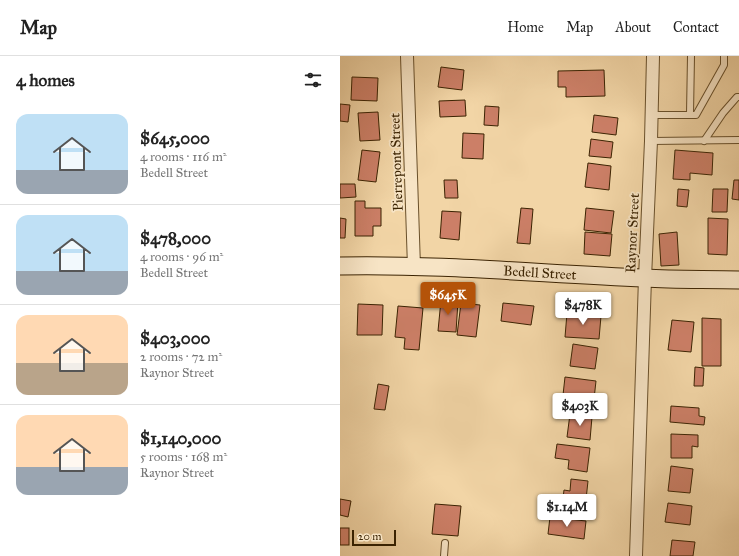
<!DOCTYPE html>
<meta charset="utf-8">
<style>
body{margin:0;font-family:"IM FELL Great Primer",serif;background:#f6f6f6;color:#222;height:100vh;display:flex;flex-direction:column;font-size:15px;white-space:nowrap}
*{box-sizing:border-box;margin:0}
p{font-size:13px;color:#767676}
.icon{flex:none;width:22px;height:22px;fill:none;stroke:currentColor;stroke-width:2;stroke-linecap:round;stroke-linejoin:round}
.map{position:relative;flex:1;overflow:hidden}
.drawer{display:flex;flex-direction:column;background:#fff;width:340px}
.drawer>*{flex:none}
.scale{position:absolute;left:12px;bottom:10px;width:44px;box-sizing:border-box;padding-left:4px;border:2px solid #3b2302;border-top:0;font-size:11px;line-height:14px;white-space:nowrap;color:#3b2302;-webkit-text-stroke:3px #f7e4c5;paint-order:stroke}
.price{position:absolute;translate:-50% -34px;padding:0 9px;border-radius:4px;background:#fff;color:#222;font-size:13px;line-height:26px;filter:drop-shadow(0 1px 2px #0008)}
.price::after{content:'';position:absolute;left:50%;top:24px;width:12px;height:9px;margin-left:-6px;background:inherit;clip-path:polygon(0 0,100% 0,50% 100%)}
.price.active{background:#b45309;color:#fff}
ul{padding:0;list-style:none}
li{display:flex;align-items:center;gap:12px;height:100px;padding:0 16px}
li+li{border-top:1px solid #e0e0e0}
li span{display:grid;place-items:center;flex:none;width:112px;height:80px;border-radius:12px;color:#555}
li>.icon{margin-inline-start:auto}
span .icon{width:48px;height:48px;fill:#fffc;stroke-width:1}
li b{font-size:17px}
h2{display:flex;justify-content:space-between;align-items:center;height:48px;padding:0 16px;font-size:17px}
header{display:flex;align-items:center;gap:24px;box-sizing:border-box;height:56px;padding:0 20px;background:#fff;border-bottom:1px solid #e0e0e0}
header strong{font-size:19px}
nav{display:flex;gap:22px;margin-inline-start:auto;font-size:14px}
main{display:flex;flex:1;min-height:0}
.map>svg:first-child{display:block}
</style>
<header>
<strong>Map</strong>
<nav><a>Home</a><a>Map</a><a>About</a><a>Contact</a></nav>
</header>
<main>
<section class="drawer">
<h2>4 homes<svg class="icon" aria-label="filters" viewBox="0 0 24 24"><path d="M4 7h16M4 17h16"/><circle cx="9" cy="7" r="2"/><circle cx="15" cy="17" r="2"/></svg></h2>
<ul>
<li><span style="background:linear-gradient(#bfe0f5 70%,#9aa5b1 0)"><svg class="icon" aria-label="home" viewBox="0 0 24 24"><path d="M3 11l9-7 9 7M6 9v11h12V9"/></svg></span><div><b>$645,000</b><p>4 rooms · 116 m²</p><p>Bedell Street</p></div></li>
<li><span style="background:linear-gradient(#bfe0f5 70%,#9aa5b1 0)"><svg class="icon" aria-label="home" viewBox="0 0 24 24"><path d="M3 11l9-7 9 7M6 9v11h12V9"/></svg></span><div><b>$478,000</b><p>4 rooms · 96 m²</p><p>Bedell Street</p></div></li>
<li><span style="background:linear-gradient(#ffd9b3 60%,#b9a48a 0)"><svg class="icon" aria-label="home" viewBox="0 0 24 24"><path d="M3 11l9-7 9 7M6 9v11h12V9"/></svg></span><div><b>$403,000</b><p>2 rooms · 72 m²</p><p>Raynor Street</p></div></li>
<li><span style="background:linear-gradient(#ffd9b3 65%,#9aa5b1 0)"><svg class="icon" aria-label="home" viewBox="0 0 24 24"><path d="M3 11l9-7 9 7M6 9v11h12V9"/></svg></span><div><b>$1,140,000</b><p>5 rooms · 168 m²</p><p>Raynor Street</p></div></li>
</ul>
</section>
<div class="map">
<svg width="399" height="500" viewBox="0 0 399 500">
<rect width="100%" height="100%" fill="#f2d5a6"/>
<filter id="stains"><feTurbulence type="fractalNoise" baseFrequency=".005" numOctaves="4"/><feColorMatrix values="0 0 0 0 .2 0 0 0 0 .09 0 0 0 0 .02 0 0 0 .5 -.17"/></filter>
<radialGradient id="worn" r=".72"><stop offset=".6" stop-color="#630" stop-opacity="0"/><stop offset="1" stop-color="#630" stop-opacity=".3"/></radialGradient>
<g fill="#cc7f67" stroke="#3b2302">
<polygon points="101,11 124,14 122,34 98,31"/>
<polygon points="264,14 265,40 226,41 226,31 218,31 218,15"/>
<polygon points="12,21 38,22 37,45 11,44"/>
<polygon points="125,44 126,60 100,61 99,45"/>
<polygon points="0,48 10,49 8,66 0,65"/>
<polygon points="145,50 159,51 158,70 144,69"/>
<polygon points="38,56 40,84 20,85 18,57"/>
<polygon points="254,59 278,62 276,79 252,76"/>
<polygon points="123,77 144,78 143,103 122,102"/>
<polygon points="251,83 273,86 271,102 249,100"/>
<polygon points="22,94 40,96 36,126 18,124"/>
<polygon points="335,94 373,97 372,119 350,117 350,124 333,123"/>
<polygon points="248,107 271,110 269,134 245,131"/>
<polygon points="104,124 117,124 118,142 105,142"/>
<polygon points="394,124 399,124 399,144 392,143"/>
<polygon points="0,128 15,128 16,141 0,142"/>
<polygon points="338,133 349,134 347,151 337,150"/>
<polygon points="373,133 388,133 387,156 372,156"/>
<polygon points="15,145 25,145 25,152 41,152 41,170 33,170 33,180 15,180"/>
<polygon points="181,152 193,153 190,188 177,187"/>
<polygon points="246,152 274,155 271,177 244,174"/>
<polygon points="102,155 121,156 119,184 100,182"/>
<polygon points="0,162 6,163 5,182 0,182"/>
<polygon points="368,162 388,163 387,199 368,198"/>
<polygon points="245,176 272,178 270,200 244,198"/>
<polygon points="337,176 339,209 321,210 319,178"/>
<polygon points="101,244 118,245 116,276 98,275"/>
<polygon points="121,247 140,249 136,281 117,279"/>
<polygon points="163,247 194,250 191,269 161,265"/>
<polygon points="18,248 43,249 42,279 17,279"/>
<polygon points="58,250 83,252 79,294 64,293 65,282 55,281"/>
<polygon points="227,257 261,260 259,283 225,281"/>
<polygon points="362,262 381,263 381,310 362,310"/>
<polygon points="332,264 354,266 351,296 328,294"/>
<polygon points="233,288 258,292 255,313 230,310"/>
<polygon points="355,311 364,312 363,330 354,330"/>
<polygon points="225,321 256,325 254,343 223,339"/>
<polygon points="38,328 49,330 45,354 34,353"/>
<polygon points="331,350 359,352 359,360 365,361 364,369 330,366"/>
<polygon points="230,358 252,361 250,384 227,381"/>
<polygon points="331,378 358,379 358,391 352,390 352,402 331,402"/>
<polygon points="217,388 250,392 247,416 228,413 229,404 215,402"/>
<polygon points="331,410 353,413 350,437 328,435"/>
<polygon points="231,423 248,425 245,453 222,450 224,434 230,435"/>
<polygon points="0,443 11,445 8,461 0,459"/>
<polygon points="328,447 352,450 350,469 325,466"/>
<polygon points="95,448 121,450 118,480 92,478"/>
<polygon points="210,461 246,465 244,483 208,478"/>
<rect x="0" y="472" width="9" height="17"/>
<polygon points="332,484 355,486 353,500 330,500"/>
</g>
<g fill="none" stroke-linecap="round" stroke-linejoin="round">
<defs>
<g id="lane">
<polyline points="350,58 351,0"/>
<polyline points="312,59 356,59 384,9 384,0"/>
<polyline points="311,85 399,84"/>
<polyline points="364,85 383,57 397,41 399,41"/>
<polyline points="104,500 105,487"/>
</g>
<g id="street">
<polyline points="67,0 74,211"/>
<polyline points="296,500 305,222 311,85 313,0"/>
</g>
<g id="secondary">
<path id="s1" d="M0,210C102,208 204,218 305,222C336,224 368,223 399,224"/>
</g>
</defs>
<use href="#lane" stroke="#69502b" stroke-width="8"/>
<use href="#street" stroke="#69502b" stroke-width="14"/>
<use href="#secondary" stroke="#3b2302" stroke-width="19"/>
<use href="#lane" stroke="#f7e4c5" stroke-width="6"/>
<use href="#street" stroke="#f7e4c5" stroke-width="12"/>
<use href="#secondary" stroke="#f7e4c5" stroke-width="17"/>
</g>
<g text-anchor="middle" stroke-width="3.5" stroke-linejoin="round" paint-order="stroke">
<g font-size="14" fill="#3b2302" stroke="#f7e4c5">
<text transform="translate(56 106) rotate(-92)" y="5">Pierrepont Street</text>
<text transform="translate(292 177) rotate(-87)" y="5">Raynor Street</text>
<text dy="5" stroke="none"><textPath href="#s1" startOffset="200">Bedell Street</textPath></text>
</g>
</g>
<rect width="100%" height="100%" filter="url(#stains)"/>
<rect width="100%" height="100%" fill="url(#worn)"/>
</svg>
<div class="scale">20 m</div>
<b class="price active" style="left:108px;top:260px">$645K</b>
<b class="price" style="left:243px;top:270px">$478K</b>
<b class="price" style="left:240px;top:371px">$403K</b>
<b class="price" style="left:227px;top:472px">$1.14M</b>
</div>
</main>
